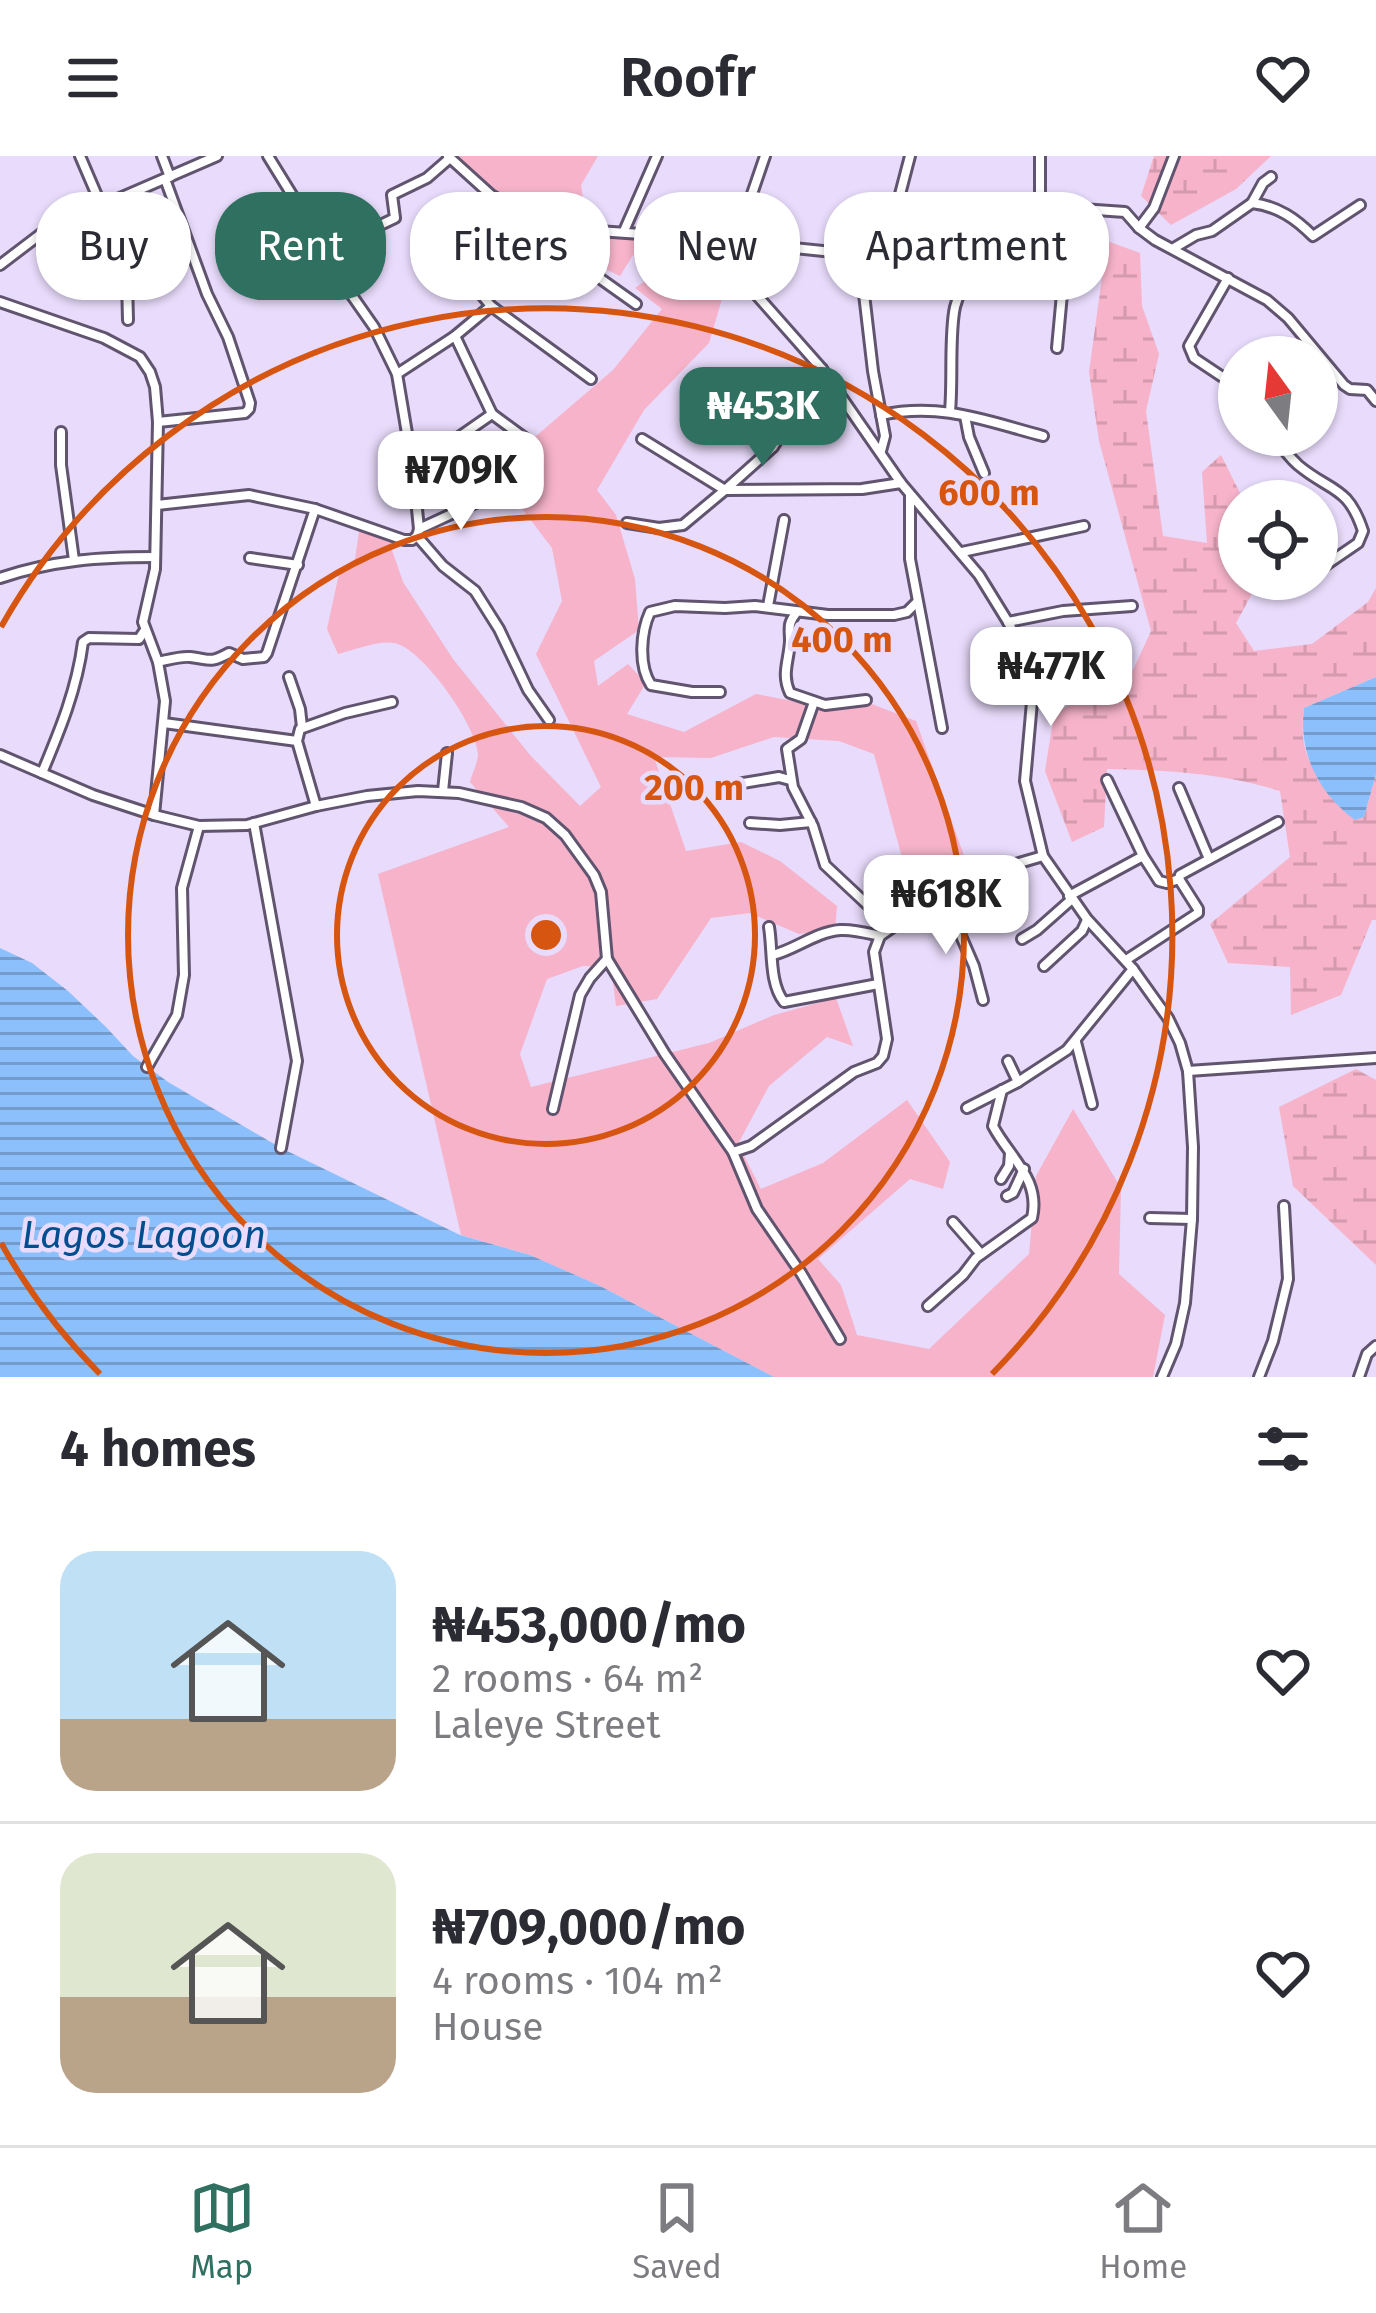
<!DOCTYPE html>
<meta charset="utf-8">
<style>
body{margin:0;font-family:"Fira Sans",sans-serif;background:#f2f2f3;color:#2b2b33;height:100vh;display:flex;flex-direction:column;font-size:45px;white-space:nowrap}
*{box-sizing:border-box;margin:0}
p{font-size:39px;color:#7c7c81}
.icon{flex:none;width:66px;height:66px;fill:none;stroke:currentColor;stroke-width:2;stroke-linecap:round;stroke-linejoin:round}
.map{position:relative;height:1221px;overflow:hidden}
.drawer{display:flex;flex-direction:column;background:#fff;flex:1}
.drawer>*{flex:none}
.guide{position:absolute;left:36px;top:36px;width:1305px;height:108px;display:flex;gap:24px}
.needle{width:78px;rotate:345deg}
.controls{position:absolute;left:1218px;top:180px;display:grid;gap:24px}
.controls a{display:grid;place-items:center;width:120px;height:120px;border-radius:50%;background:#fff;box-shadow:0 3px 9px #0004;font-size:60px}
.price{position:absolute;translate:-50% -102px;padding:0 27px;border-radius:24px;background:#fff;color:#222;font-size:39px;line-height:78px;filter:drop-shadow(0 3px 6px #0008)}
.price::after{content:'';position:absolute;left:50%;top:72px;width:36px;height:27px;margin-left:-18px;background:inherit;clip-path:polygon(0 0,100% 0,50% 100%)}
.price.on{background:#2f7060;color:#fff}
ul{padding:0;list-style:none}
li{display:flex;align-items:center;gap:36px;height:300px;padding:0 60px}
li+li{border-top:3px solid #e1e1e2}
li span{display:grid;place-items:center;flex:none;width:336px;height:240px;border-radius:36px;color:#555}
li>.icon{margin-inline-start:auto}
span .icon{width:144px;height:144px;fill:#fffc;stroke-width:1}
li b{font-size:51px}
h2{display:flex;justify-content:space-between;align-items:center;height:144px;padding:0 60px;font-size:51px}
.tag{padding:0 42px;border-radius:48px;background:#fff;box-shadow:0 3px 9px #0004;font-size:42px;line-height:108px}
.tag.on{background:#2f7060;color:#fff}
header{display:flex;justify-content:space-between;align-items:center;height:156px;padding:0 60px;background:#fff;font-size:54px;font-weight:600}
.tab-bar{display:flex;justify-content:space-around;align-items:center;height:168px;border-top:3px solid #e1e1e2;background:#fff;font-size:33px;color:#7c7c81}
.tab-bar a{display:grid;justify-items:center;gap:6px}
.tab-bar .on{color:#2f7060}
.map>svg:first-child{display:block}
</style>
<header><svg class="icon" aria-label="menu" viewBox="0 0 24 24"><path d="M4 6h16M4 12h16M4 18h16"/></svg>Roofr<svg class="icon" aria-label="heart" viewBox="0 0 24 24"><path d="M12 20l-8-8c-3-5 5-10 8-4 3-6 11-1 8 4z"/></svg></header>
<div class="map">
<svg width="1376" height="1221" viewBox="0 0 1376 1221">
<defs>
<pattern id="wetland-marsh" width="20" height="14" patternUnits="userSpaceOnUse" patternTransform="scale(3)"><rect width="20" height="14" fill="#f6b3ca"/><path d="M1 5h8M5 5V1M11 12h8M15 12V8" fill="none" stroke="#d49aae"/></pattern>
<pattern id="water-rules" width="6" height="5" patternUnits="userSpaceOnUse" patternTransform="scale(3)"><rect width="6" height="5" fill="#8cc0fc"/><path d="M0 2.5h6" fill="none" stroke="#739ccd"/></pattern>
</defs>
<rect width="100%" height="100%" fill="#e8dbfb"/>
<path fill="#f6b3ca" d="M458,0H598L581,29L587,68L696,94L727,126L709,187L644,254L597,334L616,359L635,423L639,474L594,505L598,530L628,508L646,527L627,558L684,576L756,538L804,547H869L916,565L967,708L920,738L901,698L874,598L839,585L774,581L711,602L654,601L686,695L741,686L780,705L837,750L835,774L799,778L750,757L711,762L657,843L616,850L611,811L583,810L547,823L520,898L531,931L709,887L774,859L836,842L853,890L827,881L769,930L738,988L761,1033L823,1007L907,944L950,1006L943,1033L910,1023L818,1103L841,1129L857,1179L929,1193L1029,1098L1036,1020L1073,953L1121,1032L1119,1118L1165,1159L1153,1221H774L598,1129L530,1099L461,1079L378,718L509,671L470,626C472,618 478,606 478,598C477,571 423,492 394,487C379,484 354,494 338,498L327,473L340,413L355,403L360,369L402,383L392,394L403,426L453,503L530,599L580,650L601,631L536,498L562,445L552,392L494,316L613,214L662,153L635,132L661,114L633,99L620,120L551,88L548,64L501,41Z"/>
<g fill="url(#wetland-marsh)">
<polygon points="1154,0 1271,0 1236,33 1171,69 1141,40"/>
<path d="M1107,85L1140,97L1142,150L1159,198L1146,255L1163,380L1207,387L1202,316L1221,299L1244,345H1239V423H1260L1236,467L1254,495L1312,488L1368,446L1376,432V521L1304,552C1296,612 1324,626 1364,661L1376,618V764H1372L1341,839L1291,859L1290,811L1228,807L1210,768L1290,701L1280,635C1224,617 1165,614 1107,613L1104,671L1072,686L1045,615L1054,558L1133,514L1151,475L1099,285L1089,216Z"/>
<polygon points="1356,913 1376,924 1376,1109 1293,1030 1279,951"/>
</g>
<g fill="url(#water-rules)">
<path d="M1376,521V618L1364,661L1355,664C1319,638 1298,597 1304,552Z"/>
<polygon points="0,792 32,807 68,835 106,871 133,900 168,926 281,992 460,1079 530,1099 598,1129 774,1221 0,1221"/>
</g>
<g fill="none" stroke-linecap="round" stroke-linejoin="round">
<defs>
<g id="minor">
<polyline points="80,0 101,49"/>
<polyline points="162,0 170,21"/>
<polyline points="268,0 297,47 313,84 332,105 346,131 374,171 397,218 413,313 419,373 417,380"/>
<polyline points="448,0 491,39 534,64 570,73 697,82 715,92 822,213 901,327 979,419 1008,466 1022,492 1030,519 1032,546 1025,625 1043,700 1087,763 1133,813 1168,862 1180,887 1188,915 1193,991 1192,1063 1185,1147 1176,1188 1162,1221"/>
<polyline points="898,46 981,46 1125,56 1139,72 1155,84 1267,144 1288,162 1344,229 1350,233 1367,234 1376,245"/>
<polyline points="1252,47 1263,27 1271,21"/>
<polyline points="1040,48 1040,0"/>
<polyline points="84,56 127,125 128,164"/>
<polyline points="534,64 482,124 481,138 491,150 591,223"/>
<polyline points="1139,72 1154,52 1174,0"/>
<polyline points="624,75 657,0"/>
<polyline points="526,76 567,99 636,148"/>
<polyline points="707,83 872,100"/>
<path d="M1174,92L1196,79L1212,75L1252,47C1278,50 1296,63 1313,80L1360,49"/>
<polyline points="324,96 395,62 392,39 427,22 450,2"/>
<polyline points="731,107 741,70 765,0"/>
<polyline points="0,109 46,74 217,0"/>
<polyline points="1228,122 1189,190 1194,202 1239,232"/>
<polyline points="0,146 104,182 140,201 150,216 155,231 158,266 155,413 143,466 158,506 165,545 154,659"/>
<polyline points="1057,192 1070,52"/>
<polyline points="397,218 455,180 491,150"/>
<polyline points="706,220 746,250 783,272"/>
<path d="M950,255C953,225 949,178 955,151C964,112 1007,93 982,47"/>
<polyline points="492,258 526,283"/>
<path d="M881,259C941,246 986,265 1043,280"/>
<polyline points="965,260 969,281 984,317"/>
<polyline points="158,266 245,257 249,253 250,247 228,181 207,138 165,23"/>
<polyline points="61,276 61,309 74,404"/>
<path d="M1274,279C1281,290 1288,300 1298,309C1330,336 1348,329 1363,375L1358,387L1317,415"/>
<polyline points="642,283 725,334 773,291 822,213"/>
<polyline points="881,295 885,280 873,215 864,138 872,100 898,46 910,0"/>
<polyline points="413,313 492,258 455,180"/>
<polyline points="910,340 910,403 942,572"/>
<polyline points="157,349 249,339 315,353 404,384 412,384 417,380"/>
<polyline points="627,367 659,372 683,369 725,334 862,333 901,327"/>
<polyline points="419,373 486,342"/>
<polyline points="417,380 443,410 475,435 499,473 528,534 549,564"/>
<polyline points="962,396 1084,370"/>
<polyline points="250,402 298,409"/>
<path d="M0,422C53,404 100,401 155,401"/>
<polyline points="1287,436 1304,423"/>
<polyline points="768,450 784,364"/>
<path d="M797,456C787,468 790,472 790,485C789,505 781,518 790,537L825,549L866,544"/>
<polyline points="1008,466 1063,455 1132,450"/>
<path d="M158,506C168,504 180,500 190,501C210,503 209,508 229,497L243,503L264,501L267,497L315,353"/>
<polyline points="289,521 300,553 302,571"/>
<path d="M720,536H692L651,529C638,509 641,476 650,456L675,450L725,452L755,450L828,459H894L907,456L917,446"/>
<polyline points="814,546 801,583 787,593 793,631 813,670 825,709 872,753 888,774"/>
<polyline points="164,567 297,585"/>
<polyline points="0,599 93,639 154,659 199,670 247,669 316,650 367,640 418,635 459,637 521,651 546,662 565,679 594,719 601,736 607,803 665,898 733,996 757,1053 801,1117 840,1183"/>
<path d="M42,617C60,574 77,533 83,486L89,482L139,483L145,474"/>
<polyline points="1107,624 1143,700"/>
<polyline points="725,630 779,621 790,624"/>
<polyline points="1179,632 1209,703"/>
<polyline points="443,635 447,597"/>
<polyline points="316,650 297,585 300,573 345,557 392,546"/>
<polyline points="254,667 297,905 281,992"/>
<polyline points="750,667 780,669 811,666"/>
<polyline points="942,736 974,810 983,844"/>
<polyline points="1069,740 1143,700 1159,725 1167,727 1179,723 1180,719 1278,666"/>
<path d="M769,771C773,795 769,827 784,846L878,828"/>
<polyline points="1022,783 1037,774 1072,743"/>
<path d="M773,799C796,793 816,776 840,774C853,773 867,777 880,780"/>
<polyline points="1126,804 1198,757 1198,753 1179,723"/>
<polyline points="1044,810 1082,775 1087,764"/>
<polyline points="1076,886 1092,948"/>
<polyline points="1008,905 1018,926"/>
<polyline points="147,911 177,859 184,819 182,732 199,670"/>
<polyline points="1188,915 1376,902"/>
<polyline points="967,952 1018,926 1067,894 1133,813"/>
<polyline points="553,953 580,839 590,822 607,803"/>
<polyline points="733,996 751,990 854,916 877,907 883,900 887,883 874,796 880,780 961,724 1043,700"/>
<polyline points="1001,1023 1009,1010 1010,997"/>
<polyline points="1007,1040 1013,1037 1024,1013"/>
<polyline points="1150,1062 1192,1063"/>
<polyline points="953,1066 981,1098"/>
<path d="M928,1150L963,1119L976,1102L1032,1062C1041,1023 1009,1001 993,970L1002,934"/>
<polyline points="1259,1221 1273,1185 1288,1123 1284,1050"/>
<polyline points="1359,1221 1367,1198 1376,1190"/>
</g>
</defs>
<use href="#minor" stroke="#60546f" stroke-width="14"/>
<use href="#minor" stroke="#fff" stroke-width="8"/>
</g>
<g fill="none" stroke="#d65511" stroke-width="6">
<circle cx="546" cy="779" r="209"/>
<circle cx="546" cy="779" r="418"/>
<path d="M100 1218A626 626 0 0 1 1 1087M1 471A626 626 0 1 1 992 1218"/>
</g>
<g text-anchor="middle" stroke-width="9" stroke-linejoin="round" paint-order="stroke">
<g font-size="39" font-style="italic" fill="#004d8f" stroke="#e8dbfb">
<text x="144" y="1092">Lagos Lagoon</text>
</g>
</g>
<circle cx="546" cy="779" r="18" fill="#d65511" stroke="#e8dbfb" stroke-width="6"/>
<g font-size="36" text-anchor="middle" font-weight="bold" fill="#d65511" stroke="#e8dbfb" stroke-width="9" stroke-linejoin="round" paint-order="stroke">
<text x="989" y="349">600 m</text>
<text x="842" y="496">400 m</text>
<text x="694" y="644">200 m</text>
</g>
</svg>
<div class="controls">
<a><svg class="needle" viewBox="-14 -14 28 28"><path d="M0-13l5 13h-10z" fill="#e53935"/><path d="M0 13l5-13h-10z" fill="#7c7c81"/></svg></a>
<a><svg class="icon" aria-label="locate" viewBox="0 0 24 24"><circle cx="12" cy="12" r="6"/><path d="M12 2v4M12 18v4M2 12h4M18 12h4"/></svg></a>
</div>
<b class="price on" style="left:763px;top:313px">₦453K</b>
<b class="price" style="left:461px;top:377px">₦709K</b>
<b class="price" style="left:1051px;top:573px">₦477K</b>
<b class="price" style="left:946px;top:801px">₦618K</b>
<div class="guide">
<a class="tag">Buy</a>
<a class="tag on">Rent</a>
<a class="tag">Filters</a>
<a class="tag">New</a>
<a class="tag">Apartment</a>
</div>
</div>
<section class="drawer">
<h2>4 homes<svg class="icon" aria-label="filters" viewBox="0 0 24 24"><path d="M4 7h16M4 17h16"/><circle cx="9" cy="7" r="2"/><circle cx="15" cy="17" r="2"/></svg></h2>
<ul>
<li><span style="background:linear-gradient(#bfe0f5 70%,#b9a48a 0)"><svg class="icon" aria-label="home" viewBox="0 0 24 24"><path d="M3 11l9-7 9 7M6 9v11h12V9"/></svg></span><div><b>₦453,000/mo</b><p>2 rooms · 64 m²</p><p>Laleye Street</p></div><svg class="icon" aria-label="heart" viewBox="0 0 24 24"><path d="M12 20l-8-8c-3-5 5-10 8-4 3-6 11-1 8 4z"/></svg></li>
<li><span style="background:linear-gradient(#dfe7d0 60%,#b9a48a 0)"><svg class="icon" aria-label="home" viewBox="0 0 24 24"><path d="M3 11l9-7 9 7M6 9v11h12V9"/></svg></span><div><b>₦709,000/mo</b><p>4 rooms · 104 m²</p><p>House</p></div><svg class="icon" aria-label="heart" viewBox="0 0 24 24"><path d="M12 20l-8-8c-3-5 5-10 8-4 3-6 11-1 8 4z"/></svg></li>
</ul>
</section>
<nav class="tab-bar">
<a class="on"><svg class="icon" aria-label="map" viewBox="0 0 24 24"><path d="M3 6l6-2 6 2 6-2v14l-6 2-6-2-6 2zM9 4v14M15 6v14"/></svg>Map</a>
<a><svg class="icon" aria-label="saved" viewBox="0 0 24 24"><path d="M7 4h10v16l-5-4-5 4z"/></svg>Saved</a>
<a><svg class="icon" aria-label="home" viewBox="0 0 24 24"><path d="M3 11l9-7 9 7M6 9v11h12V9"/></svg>Home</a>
</nav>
